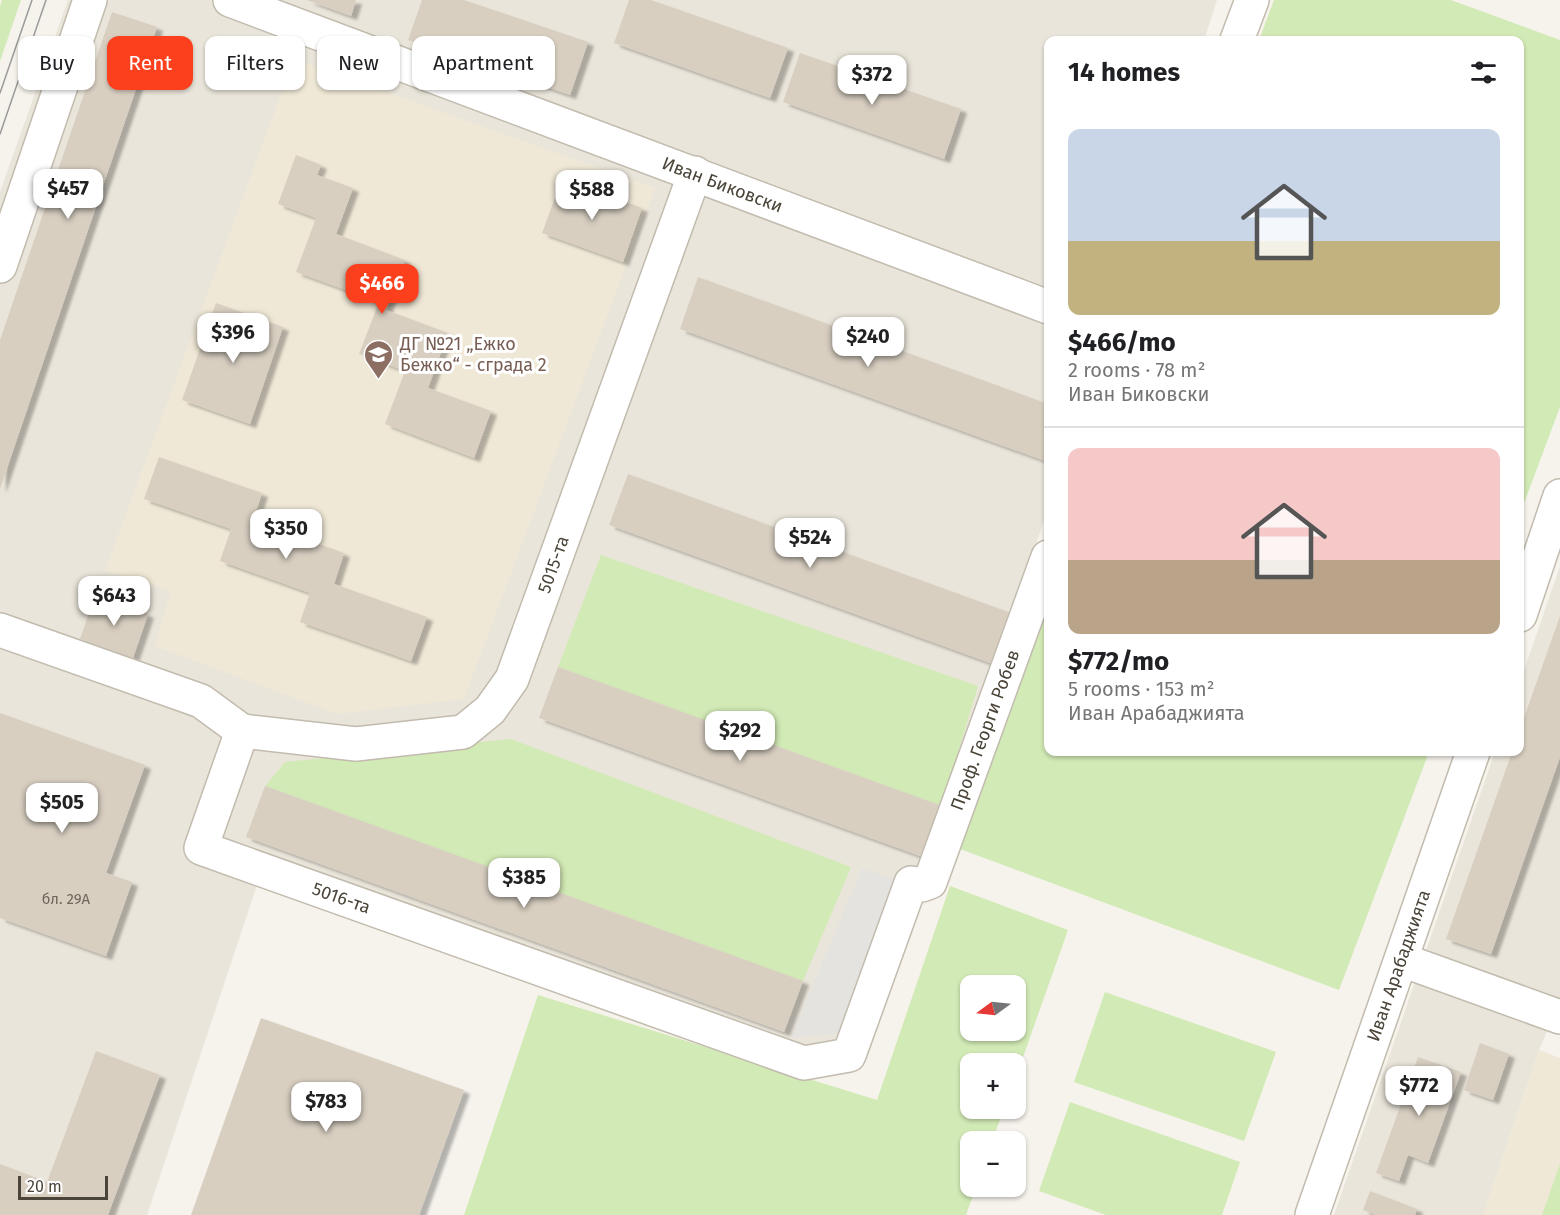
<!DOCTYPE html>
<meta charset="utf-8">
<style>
body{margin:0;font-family:"Fira Sans",sans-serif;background:#f2f2f2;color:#202124;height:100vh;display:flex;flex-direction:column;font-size:22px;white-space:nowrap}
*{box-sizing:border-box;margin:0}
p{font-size:20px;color:#757577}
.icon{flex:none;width:33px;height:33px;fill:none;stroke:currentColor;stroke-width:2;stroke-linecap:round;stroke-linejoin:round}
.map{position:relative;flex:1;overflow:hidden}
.drawer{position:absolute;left:1044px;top:36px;width:480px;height:720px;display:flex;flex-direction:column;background:#fff;border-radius:12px;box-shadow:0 2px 4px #0004}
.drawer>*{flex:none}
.hud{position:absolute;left:18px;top:36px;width:570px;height:54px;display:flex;gap:12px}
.needle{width:39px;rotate:255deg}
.tools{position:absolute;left:960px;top:975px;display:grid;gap:12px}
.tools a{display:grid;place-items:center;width:66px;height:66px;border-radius:12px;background:#fff;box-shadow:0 2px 4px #0004;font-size:30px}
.scale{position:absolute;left:18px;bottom:15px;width:90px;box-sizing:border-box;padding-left:6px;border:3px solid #4b4439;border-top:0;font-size:16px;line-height:21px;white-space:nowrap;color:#4b4439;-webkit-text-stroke:4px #fff;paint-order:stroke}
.price{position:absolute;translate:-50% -51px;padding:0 14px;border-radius:12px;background:#fff;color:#222;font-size:20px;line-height:39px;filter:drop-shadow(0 2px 3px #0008)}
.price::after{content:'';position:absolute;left:50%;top:36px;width:18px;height:14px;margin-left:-9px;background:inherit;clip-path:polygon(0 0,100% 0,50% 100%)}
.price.active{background:#fc3f1d;color:#fff}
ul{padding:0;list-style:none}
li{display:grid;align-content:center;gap:12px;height:318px;padding:0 24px}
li+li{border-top:2px solid #e0e0e0}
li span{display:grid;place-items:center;height:186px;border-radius:12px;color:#555}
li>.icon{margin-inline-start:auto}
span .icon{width:108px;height:108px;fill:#fffc;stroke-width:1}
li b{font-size:26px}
h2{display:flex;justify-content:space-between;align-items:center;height:72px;padding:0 24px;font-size:26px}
.tag{padding:0 21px;border-radius:12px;background:#fff;box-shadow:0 2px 4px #0004;font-size:21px;line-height:54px}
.tag.active{background:#fc3f1d;color:#fff}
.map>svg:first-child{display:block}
</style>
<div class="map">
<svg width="1560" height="1215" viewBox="0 0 1560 1215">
<defs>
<filter id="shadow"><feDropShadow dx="6" dy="4" stdDeviation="1.5" flood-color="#0004"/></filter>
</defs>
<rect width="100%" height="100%" fill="#f6f3ec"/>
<g fill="#eae5da">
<polygon points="68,0 1217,0 1204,40 1048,40 1048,508 933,856 842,1046 790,1046 265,861 147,1215 0,1215 0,192"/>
<polygon points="1560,566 1560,1000 1539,1050 1483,1215 1334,1215 1495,752 1520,752 1520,682"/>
</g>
<g fill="#efe8d6">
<polygon points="294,59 655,188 464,699 337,714 155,646 171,591 105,571"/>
<polygon points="1539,1050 1560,1058 1560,1215 1483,1215"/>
</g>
<g fill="#d2eab5" fill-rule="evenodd">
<polygon points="2,0 21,0 0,61 0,6"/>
<polygon points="1274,0 1451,0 1560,40 1560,407 1520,514 1520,40 1259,40"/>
<polygon points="601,555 978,686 942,806 558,667"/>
<polygon points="1048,609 1048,752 1429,752 1339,990 960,849"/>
<polygon points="511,739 851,867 803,981 265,786 285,762"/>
<path d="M950,886L1068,930L1016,1077V1064H970V1108L1004,1109L992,1141L970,1142V1186L976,1187L966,1215H464L538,995L877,1100ZM970,986H1016V1030H970Z"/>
<polygon points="1105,992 1276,1052 1244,1141 1074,1082"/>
<polygon points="1070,1102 1240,1162 1222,1215 1106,1215 1039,1191"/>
<polygon points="1560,1164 1560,1215 1542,1215"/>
</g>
<polygon fill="#e5e3e0" points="862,868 904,883 841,1033 791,1038"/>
<g fill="#d8cfc1" filter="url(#shadow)">
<polygon points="307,0 356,0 351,16"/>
<polygon points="422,0 464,0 588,42 570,95 408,40"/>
<polygon points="629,0 651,0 788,48 770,98 614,43"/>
<polygon points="112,12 157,27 0,489 0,340"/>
<polygon points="800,53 961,109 944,159 783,102"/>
<polygon points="296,155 321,165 317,175 353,188 336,234 405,260 386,310 448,333 428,388 491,411 474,458 385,424 405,371 359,354 379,302 296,272 316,218 278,204"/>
<polygon points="562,179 642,208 623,262 542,233"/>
<polygon points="698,277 1048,404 1048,462 680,329"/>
<polygon points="216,303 283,327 250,424 182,400"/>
<polygon points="159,457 262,493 253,521 344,553 334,584 427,617 411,661 300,622 310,593 220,561 231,529 144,499"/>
<polygon points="628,474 1011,613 993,664 609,525"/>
<polygon points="95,595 148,614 133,658 80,639"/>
<polygon points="1560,616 1560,757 1491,954 1446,939 1512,752 1520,752 1520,729"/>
<polygon points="558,667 942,806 923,857 539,718"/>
<polygon points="0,713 145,765 106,873 132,882 106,956 0,918"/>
<polygon points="265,786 803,981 784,1032 246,837"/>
<polygon points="261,1018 464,1090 419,1215 191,1215"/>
<polygon points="1480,1043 1509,1054 1493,1100 1464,1090"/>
<polygon points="96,1051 160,1075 108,1215 0,1215 0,1164 47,1182"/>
<polygon points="1418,1057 1461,1072 1428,1163 1408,1155 1399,1181 1376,1173"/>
<polygon points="1370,1191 1417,1209 1415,1215 1376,1215 1363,1210"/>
</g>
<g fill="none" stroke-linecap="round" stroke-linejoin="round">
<defs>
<g id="minor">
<path id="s1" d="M230,0L1048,307"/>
<polyline points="1237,40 1252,0"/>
<polyline points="0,266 90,0"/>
<polyline points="1520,615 1560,496"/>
<path id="s2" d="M0,630L201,701L242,731L201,848L804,1063L849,1055L911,883L922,885L930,882L1048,557"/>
<path id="s3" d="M242,731L356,744L463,732L490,710L512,679L695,173"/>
<polyline points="1402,960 1560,1017"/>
<path id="s4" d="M1312,1215L1473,752"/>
</g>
</defs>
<use href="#minor" stroke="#c2bbae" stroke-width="36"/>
<use href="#minor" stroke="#fff" stroke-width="33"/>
<g stroke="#9a9a9a" stroke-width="1.5">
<polyline points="0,93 32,0"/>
<polyline points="0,134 46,0"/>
</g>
</g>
<defs>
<symbol id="school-pin" viewBox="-11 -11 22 30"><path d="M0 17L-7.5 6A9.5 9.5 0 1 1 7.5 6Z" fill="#8d6e63" stroke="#fff"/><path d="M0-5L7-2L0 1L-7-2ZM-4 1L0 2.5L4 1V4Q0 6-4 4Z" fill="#fff"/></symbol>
</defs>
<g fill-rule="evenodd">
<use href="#school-pin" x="362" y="338" width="33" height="45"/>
</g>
<g text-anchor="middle" stroke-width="6" stroke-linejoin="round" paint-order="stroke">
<g font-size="15" fill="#6e675b">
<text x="66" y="904">бл. 29А</text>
</g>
<g font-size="18" fill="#4b4439" stroke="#fff">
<text dy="6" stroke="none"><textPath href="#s1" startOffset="526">Иван Биковски</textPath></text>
<text dy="6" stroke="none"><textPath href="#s3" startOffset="417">5015-та</textPath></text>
<text dy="6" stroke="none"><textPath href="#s2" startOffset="1438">Проф. Георги Робев</textPath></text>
<text dy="6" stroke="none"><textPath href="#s2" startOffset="537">5016-та</textPath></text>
<text dy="6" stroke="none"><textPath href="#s4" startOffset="264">Иван Арабаджията</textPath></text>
</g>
<g font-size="18" fill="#785e54" stroke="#fff" text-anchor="start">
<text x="400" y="350">ДГ №21 „Ежко<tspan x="400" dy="21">Бежко“ - сграда 2</tspan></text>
</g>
</g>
</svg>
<div class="tools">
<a><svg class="needle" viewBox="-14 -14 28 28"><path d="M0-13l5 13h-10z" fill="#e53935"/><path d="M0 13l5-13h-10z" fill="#757577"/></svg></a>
<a>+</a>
<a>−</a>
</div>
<div class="scale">20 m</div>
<b class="price" style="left:872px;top:106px">$372</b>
<b class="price" style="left:68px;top:220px">$457</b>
<b class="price" style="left:592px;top:221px">$588</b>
<b class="price active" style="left:382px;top:315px">$466</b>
<b class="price" style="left:233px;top:364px">$396</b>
<b class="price" style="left:868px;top:368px">$240</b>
<b class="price" style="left:286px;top:560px">$350</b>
<b class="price" style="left:810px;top:569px">$524</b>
<b class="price" style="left:114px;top:627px">$643</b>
<b class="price" style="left:740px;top:762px">$292</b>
<b class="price" style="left:62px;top:834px">$505</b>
<b class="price" style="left:524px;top:909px">$385</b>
<b class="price" style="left:1419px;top:1117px">$772</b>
<b class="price" style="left:326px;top:1133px">$783</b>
<div class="hud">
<a class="tag">Buy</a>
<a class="tag active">Rent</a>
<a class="tag">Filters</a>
<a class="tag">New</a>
<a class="tag">Apartment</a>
</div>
<section class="drawer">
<h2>14 homes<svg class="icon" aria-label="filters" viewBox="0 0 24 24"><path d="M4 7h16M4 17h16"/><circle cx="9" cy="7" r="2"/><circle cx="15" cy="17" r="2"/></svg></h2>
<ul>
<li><span style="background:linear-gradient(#c9d6e8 60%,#c2b280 0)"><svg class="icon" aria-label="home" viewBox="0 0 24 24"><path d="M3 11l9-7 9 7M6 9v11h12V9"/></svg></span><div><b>$466/mo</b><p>2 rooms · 78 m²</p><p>Иван Биковски</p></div></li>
<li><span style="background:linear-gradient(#f6c9c9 60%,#b9a48a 0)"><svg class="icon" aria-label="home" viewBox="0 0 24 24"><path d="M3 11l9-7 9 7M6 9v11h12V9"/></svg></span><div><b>$772/mo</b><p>5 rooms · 153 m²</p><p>Иван Арабаджията</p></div></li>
</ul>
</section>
</div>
